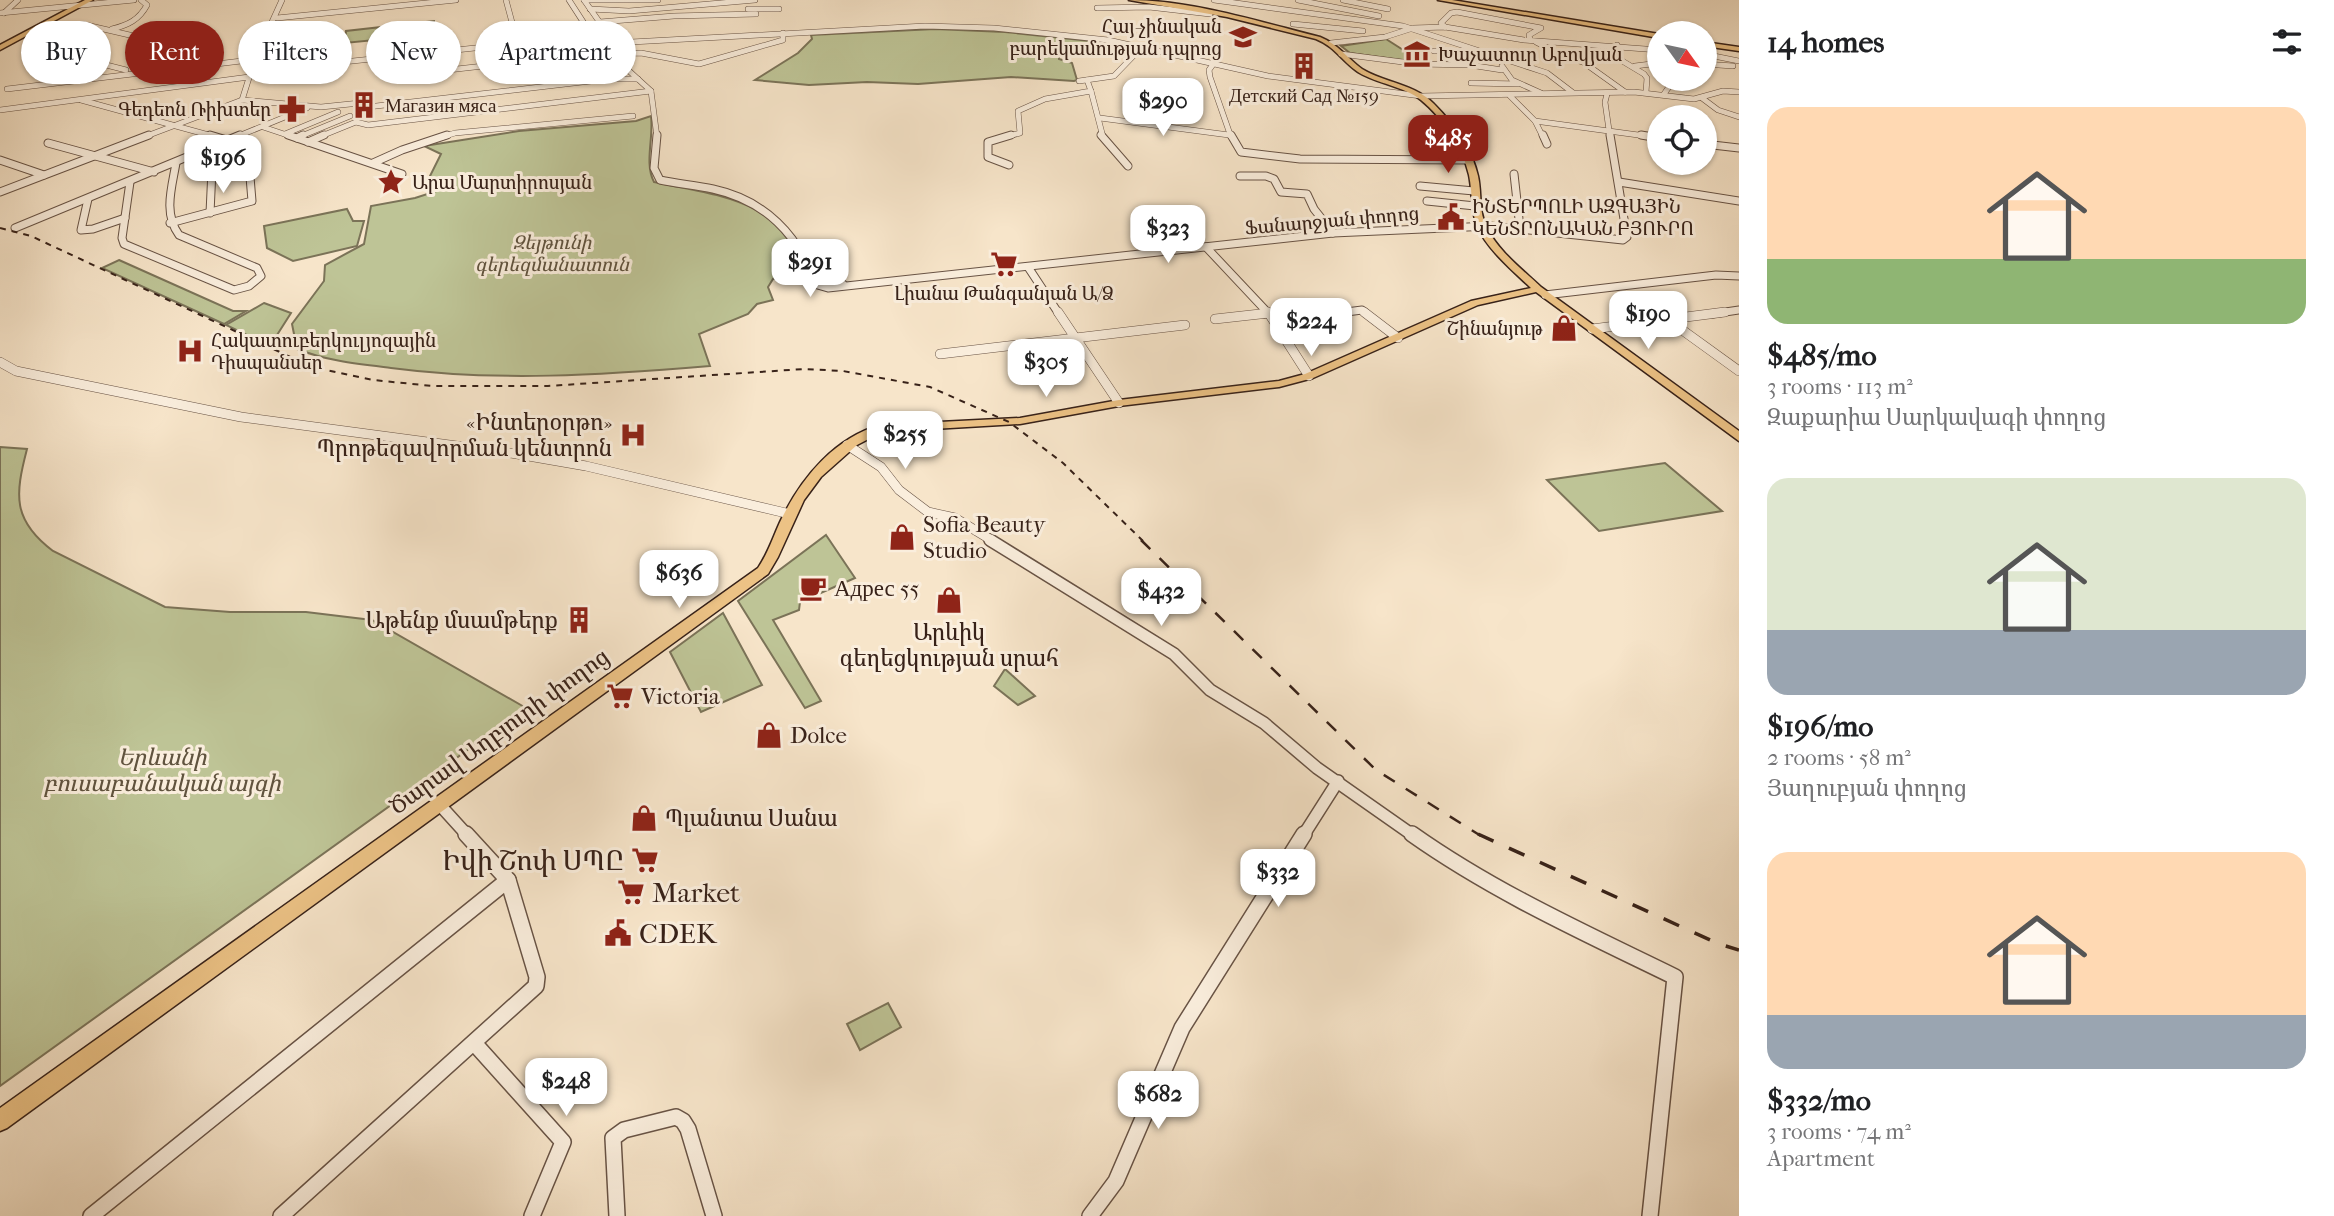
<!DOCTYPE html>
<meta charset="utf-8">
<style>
body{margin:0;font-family:"IM FELL French Canon","Noto Serif Armenian",serif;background:#f2f2f2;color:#202124;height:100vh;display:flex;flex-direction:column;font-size:26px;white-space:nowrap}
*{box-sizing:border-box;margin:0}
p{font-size:23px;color:#757577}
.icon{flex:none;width:38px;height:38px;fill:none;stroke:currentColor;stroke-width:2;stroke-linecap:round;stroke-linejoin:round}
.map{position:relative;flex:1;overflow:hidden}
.sheet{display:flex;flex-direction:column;background:#fff;width:595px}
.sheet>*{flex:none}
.top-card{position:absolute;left:21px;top:21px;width:665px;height:63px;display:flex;gap:14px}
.needle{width:46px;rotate:123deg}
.tools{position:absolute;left:1647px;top:21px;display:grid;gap:14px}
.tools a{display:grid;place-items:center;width:70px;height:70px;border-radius:50%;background:#fff;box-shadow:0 2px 5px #0004;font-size:35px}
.price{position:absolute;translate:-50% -60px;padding:0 16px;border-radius:14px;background:#fff;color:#222;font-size:23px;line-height:46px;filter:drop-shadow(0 2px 4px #0008)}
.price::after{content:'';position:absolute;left:50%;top:42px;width:21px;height:16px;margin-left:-10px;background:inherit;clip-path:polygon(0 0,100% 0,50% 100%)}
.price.active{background:#8f2418;color:#fff}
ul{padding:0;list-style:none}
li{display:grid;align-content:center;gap:14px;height:371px;padding:0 28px}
li span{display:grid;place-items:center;height:217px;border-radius:21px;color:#555}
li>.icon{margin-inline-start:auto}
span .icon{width:126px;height:126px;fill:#fffc;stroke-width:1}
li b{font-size:30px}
h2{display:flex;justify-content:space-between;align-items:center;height:84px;padding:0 28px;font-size:30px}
.pill{padding:0 24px;border-radius:32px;background:#fff;box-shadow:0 2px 5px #0004;font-size:24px;line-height:63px}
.pill.active{background:#8f2418;color:#fff}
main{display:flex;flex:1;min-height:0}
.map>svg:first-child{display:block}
</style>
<main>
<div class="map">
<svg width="1739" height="1216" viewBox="0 0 1739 1216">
<rect width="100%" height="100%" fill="#f7e5ca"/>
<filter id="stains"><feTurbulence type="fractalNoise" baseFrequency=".00286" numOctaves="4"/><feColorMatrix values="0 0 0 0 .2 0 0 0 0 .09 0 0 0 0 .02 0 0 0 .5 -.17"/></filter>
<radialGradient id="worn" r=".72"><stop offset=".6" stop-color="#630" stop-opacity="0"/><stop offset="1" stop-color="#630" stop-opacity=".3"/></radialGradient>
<g fill="#bec496" stroke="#7b7358" stroke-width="2">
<polygon points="434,21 435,34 345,43 346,31"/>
<polygon points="935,29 1005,32 1100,42 1085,44 1059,56 1059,59 1072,63 1077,80 1074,81 1011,77 918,84 867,82 809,85 755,80 798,53 812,39 811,35"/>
<polygon points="1386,39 1422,62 1437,63 1429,64 1350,53 1341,46"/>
<path d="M651,116C654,137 644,163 654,182C723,197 777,197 808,273L773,279L768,287L773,300L757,304L748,314L699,334L710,366C603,375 497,382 391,368C358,364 327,361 297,349L292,324L324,281L325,265L364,244L371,206L415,198L437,191L430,176L441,154L424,146L519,131L636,121Z"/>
<polygon points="347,209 353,221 364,221 357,246 293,261 267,248 264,226"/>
<polygon points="119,260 233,311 246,311 224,324 102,268"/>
<polygon points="264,303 291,313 270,346 226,325"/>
<path d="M0,447L27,449C15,495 12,520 53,551L165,607L230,612H306L372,620L526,708L0,1086Z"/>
<polygon points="1665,463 1722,511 1599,531 1547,480"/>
<polygon points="826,535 855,578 800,602 799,610 773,620 821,701 805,708 738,601"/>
<polygon points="723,613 762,685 701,712 670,652"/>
<polygon points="1005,669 1035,696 1018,705 994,686"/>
<polygon points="888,1003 901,1027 860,1050 847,1024"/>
</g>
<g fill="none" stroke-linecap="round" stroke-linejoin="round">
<defs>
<g id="minor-far4">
<polyline points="506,0 527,78"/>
<polyline points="569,0 591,34 613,43 925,26 994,28 1108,40 1268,76 1421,96 1634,92 1694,99 1723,91 1739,92"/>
<polyline points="584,0 658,0"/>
<polyline points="1214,0 1403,26 1547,73 1572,92"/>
<polyline points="1298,0 1379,16"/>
<polyline points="1343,0 1388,9"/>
<polyline points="1097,8 1149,7 1210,14"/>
<polyline points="590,9 629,11 755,0"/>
<polyline points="748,9 779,9"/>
<polyline points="0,13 134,0"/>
<polyline points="4,13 18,0"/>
<polyline points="277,18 456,0"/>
<polyline points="600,22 674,16 756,14"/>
<polyline points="82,24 164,43 165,47 180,51 144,68"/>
<polyline points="1293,24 1363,31"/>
<polyline points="1445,27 1441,23 1451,13 1457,12 1541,28 1529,35 1530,40"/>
<path d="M112,29C128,25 139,20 147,5L141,0"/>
<polyline points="266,35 298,32"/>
<polyline points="606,42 604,48 651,91 657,137"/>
<polyline points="1536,42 1565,57 1583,62 1625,92"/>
<polyline points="1331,43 1385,37 1413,28 1445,27 1524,40 1659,50"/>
<polyline points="1617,45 1614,56 1644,74 1647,78 1646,92"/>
<polyline points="1434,51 1442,51 1448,59 1458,63"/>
<polyline points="55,52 126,70"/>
<polyline points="608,54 641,53 699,64 783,40 783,33"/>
<polyline points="1341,54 1418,64 1470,65 1502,70"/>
<polyline points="1704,54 1739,61"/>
<polyline points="1214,63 1209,70 1210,77 1231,137"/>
<polyline points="1704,64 1733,66"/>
<polyline points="1502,66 1512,80 1541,93"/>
<polyline points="1635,66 1659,63"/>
<polyline points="250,72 597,35 603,27 584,0"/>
<polyline points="395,76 606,52"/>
<polyline points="1664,79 1671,84 1664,94"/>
<polyline points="1079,81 1114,76 1143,46"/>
<polyline points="1471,83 1519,84"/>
<polyline points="7,89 258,59"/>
<polyline points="1091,91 1103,137"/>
<polyline points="1607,94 1605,102 1610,137"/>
<polyline points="1510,96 1535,121 1543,137"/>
<polyline points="1702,98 1718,110 1739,117"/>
<polyline points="81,100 216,137"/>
<polyline points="242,100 255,59 282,0"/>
<polyline points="359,108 608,79 638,79"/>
<polyline points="0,110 249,77"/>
<polyline points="1100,118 1229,135"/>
<polyline points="1535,121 1653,137"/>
<polyline points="356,122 368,125 651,91"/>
<polyline points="263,127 293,137"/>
<polyline points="285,134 338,112"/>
<polyline points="144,137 242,100 321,107 360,103 356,122 319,137"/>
<polyline points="236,137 307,108"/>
<polyline points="299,137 350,116"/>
<polyline points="442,137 455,133 633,116"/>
<polyline points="1005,137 1020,133 1018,111 1045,99 1091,91 1087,80"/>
</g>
<g id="minor-far3">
<polyline points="210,135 230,141"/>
<polyline points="288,135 402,174"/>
<path d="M657,135L654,168L660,180C678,184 696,185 713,189C764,200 800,235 814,284L828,288L1333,233L1490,226L1623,240L1627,237L1610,135"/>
<polyline points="1101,135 1128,166"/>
<polyline points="1231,135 1241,152 1300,159 1470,160"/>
<polyline points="1543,135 1547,144"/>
<polyline points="1641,135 1659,138"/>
<polyline points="297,138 303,135"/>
<polyline points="308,142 324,135"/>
<polyline points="48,143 154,172"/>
<polyline points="1704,144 1739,148"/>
<polyline points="0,160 44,175"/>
<polyline points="373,163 402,150 447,135"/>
<polyline points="1009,165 988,157 988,142 1011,135"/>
<polyline points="1514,174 1520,228"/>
<polyline points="1240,176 1266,176 1274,179 1281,192 1307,194 1314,209 1333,233"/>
<path d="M130,182L122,238L124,244L234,290L249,286L261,276L257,268L179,235C163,213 172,187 176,163"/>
<polyline points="1619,182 1739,201"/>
<polyline points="1420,186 1474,191"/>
<polyline points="0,192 149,135"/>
<polyline points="88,199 81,230 93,229 125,218"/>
<polyline points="1427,201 1475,206"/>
<polyline points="210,213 213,148"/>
<polyline points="170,223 252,201 247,141 240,137"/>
<polyline points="15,228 240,135"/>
<polyline points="1206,247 1269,314"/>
<polyline points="1028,267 1059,314"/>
<polyline points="812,275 843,284"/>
<polyline points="1545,295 1716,275 1739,276"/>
<polyline points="1264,314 1269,313"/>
<polyline points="1331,314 1362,310 1367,314"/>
<polyline points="1712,314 1739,310"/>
</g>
<g id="minor-far2">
<polyline points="1058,312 1119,403"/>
<polyline points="1268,312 1309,376"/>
<polyline points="1364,312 1398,338"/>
<polyline points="1215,319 1269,313"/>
<polyline points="1667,319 1739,371"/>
<polyline points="1274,320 1347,312"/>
<polyline points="1592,329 1725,312"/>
<polyline points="940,354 1185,325"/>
<polyline points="0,362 16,371 241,417 517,454 586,466 790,514"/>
<polyline points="847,445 881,467 899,490 928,512 955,518 993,541"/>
</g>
<g id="minor-far1">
<polyline points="990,540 1174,654 1210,690 1264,723 1317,768 1414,836"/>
<polyline points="439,804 468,836"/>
<polyline points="1303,836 1338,781"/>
</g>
<g id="minor">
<path d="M1412,834C1494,892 1585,933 1675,977L1650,1216"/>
<polyline points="475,1044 563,1142 532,1216"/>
<polyline points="91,1216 508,880 466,834"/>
<polyline points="281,1216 536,986 537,977 508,880"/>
<polyline points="617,1216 613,1138 624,1130 676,1117 683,1121 688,1129 714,1216"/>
<polyline points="1090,1216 1116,1181 1182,1028 1304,834"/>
</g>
<g id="major">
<polygon points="85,0 93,0 0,50 0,45"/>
<path d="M1129,0C1191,0 1260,22 1320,37C1338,44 1347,58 1362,69C1385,83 1415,84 1434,104C1453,123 1472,149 1478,176C1482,194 1478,211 1487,228C1498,251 1523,270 1541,287L1739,431V441L1536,292L1478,305L1313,378L1279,387L1119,406L1020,424L882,432L857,445L821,477L804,500L778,557L768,574L7,1128L0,1131V1108L758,568C769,552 774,534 782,518C802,477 835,438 880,425L1020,418L1119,400L1279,381L1305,374L1471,301L1531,288C1514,272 1487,249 1478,228C1470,210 1473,194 1469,175C1463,148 1443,118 1421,100C1404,86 1377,84 1358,72C1342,61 1334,46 1316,39L1227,17Z"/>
<polygon points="1438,0 1452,0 1659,34 1659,38"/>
<polygon points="1704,42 1739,47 1739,51 1704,46"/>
</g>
</defs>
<use href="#minor-far4" stroke="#685345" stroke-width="6"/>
<use href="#minor-far3" stroke="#685345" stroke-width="9"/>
<use href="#minor-far2" stroke="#685345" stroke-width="10"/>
<use href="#minor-far1" stroke="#685345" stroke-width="14"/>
<use href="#minor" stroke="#685345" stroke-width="18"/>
<use href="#major" stroke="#382219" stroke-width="3"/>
<use href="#minor-far4" stroke="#faeedd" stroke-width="5"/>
<use href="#minor-far3" stroke="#faeedd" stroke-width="7"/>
<use href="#minor-far2" stroke="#faeedd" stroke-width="9"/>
<use href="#minor-far1" stroke="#faeedd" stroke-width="11"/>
<use href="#minor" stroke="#faeedd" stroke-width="15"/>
<use href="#major" fill="#ecc285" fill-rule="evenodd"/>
<polyline stroke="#382219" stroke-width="2" stroke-dasharray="6 6" stroke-linecap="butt" points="0,228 31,236 312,367 373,380 433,386 548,386 804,369 843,371 930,387 1009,422 1063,463 1143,541"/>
<polyline stroke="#382219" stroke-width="2.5" stroke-dasharray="13 13" stroke-linecap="butt" points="1141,540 1376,770 1481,836"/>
<polyline stroke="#382219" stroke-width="3.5" stroke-dasharray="17 17" stroke-linecap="butt" points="1478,834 1719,944 1739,950"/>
</g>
<defs>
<symbol id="school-bare" viewBox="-9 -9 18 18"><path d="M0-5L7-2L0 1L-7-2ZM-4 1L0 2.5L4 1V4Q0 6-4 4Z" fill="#8f2418" stroke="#faeedd" stroke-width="2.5" paint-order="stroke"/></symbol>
<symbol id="museum-bare" viewBox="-9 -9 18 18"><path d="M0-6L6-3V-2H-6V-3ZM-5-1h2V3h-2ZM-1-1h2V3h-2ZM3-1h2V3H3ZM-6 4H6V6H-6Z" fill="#8f2418" stroke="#faeedd" stroke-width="2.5" paint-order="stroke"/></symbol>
<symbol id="building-bare" viewBox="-9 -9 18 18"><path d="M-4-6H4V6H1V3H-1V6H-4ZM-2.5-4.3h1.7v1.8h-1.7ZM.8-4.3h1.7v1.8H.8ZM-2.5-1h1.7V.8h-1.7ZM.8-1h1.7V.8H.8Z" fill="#8f2418" stroke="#faeedd" stroke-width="2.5" paint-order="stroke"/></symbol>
<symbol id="pharmacy-bare" viewBox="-9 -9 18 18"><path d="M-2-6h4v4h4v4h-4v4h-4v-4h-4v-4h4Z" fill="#8f2418" stroke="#faeedd" stroke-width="2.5" paint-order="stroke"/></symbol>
<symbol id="sight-bare" viewBox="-9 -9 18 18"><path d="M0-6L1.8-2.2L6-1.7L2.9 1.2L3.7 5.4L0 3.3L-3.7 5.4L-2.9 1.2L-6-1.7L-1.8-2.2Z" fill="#8f2418" stroke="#faeedd" stroke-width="2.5" paint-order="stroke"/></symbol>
<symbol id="civic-bare" viewBox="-9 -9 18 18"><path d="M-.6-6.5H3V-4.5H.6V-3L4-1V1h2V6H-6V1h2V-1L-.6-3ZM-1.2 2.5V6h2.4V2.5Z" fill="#8f2418" stroke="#faeedd" stroke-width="2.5" paint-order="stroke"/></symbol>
<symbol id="supermarket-bare" viewBox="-9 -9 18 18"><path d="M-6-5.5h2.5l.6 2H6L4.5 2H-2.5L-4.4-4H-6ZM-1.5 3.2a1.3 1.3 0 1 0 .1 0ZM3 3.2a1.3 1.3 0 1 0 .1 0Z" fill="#8f2418" stroke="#faeedd" stroke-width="2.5" paint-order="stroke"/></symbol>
<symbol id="shop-bare" viewBox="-9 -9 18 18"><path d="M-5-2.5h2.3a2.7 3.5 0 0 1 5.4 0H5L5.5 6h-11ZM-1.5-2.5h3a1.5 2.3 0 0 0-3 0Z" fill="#8f2418" stroke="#faeedd" stroke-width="2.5" paint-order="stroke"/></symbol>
<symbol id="hospital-bare" viewBox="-9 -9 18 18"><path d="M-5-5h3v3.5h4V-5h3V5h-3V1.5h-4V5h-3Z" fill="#8f2418" stroke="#faeedd" stroke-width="2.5" paint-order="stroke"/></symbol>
<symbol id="cafe-bare" viewBox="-9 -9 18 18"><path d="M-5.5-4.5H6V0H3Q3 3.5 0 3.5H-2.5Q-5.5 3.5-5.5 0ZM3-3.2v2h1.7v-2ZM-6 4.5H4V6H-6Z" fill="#8f2418" stroke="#faeedd" stroke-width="2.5" paint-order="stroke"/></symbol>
</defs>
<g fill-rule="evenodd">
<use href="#school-bare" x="1224" y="18" width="38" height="38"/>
<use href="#museum-bare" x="1398" y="35" width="38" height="38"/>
<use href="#building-bare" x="1285" y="47" width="38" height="38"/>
<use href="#building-bare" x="345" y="86" width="38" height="38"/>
<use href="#pharmacy-bare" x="273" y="90" width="38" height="38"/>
<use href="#sight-bare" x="372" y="163" width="38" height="38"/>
<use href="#civic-bare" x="1432" y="198" width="38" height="38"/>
<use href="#supermarket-bare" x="985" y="245" width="38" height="38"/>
<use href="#shop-bare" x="1545" y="309" width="38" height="38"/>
<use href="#hospital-bare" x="171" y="332" width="38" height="38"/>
<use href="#hospital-bare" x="614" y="416" width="38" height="38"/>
<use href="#shop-bare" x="883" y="518" width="38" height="38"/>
<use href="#cafe-bare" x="794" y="569" width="38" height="38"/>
<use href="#shop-bare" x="930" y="581" width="38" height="38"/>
<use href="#building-bare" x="560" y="601" width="38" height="38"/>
<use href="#supermarket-bare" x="601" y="677" width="38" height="38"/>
<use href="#shop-bare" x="750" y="716" width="38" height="38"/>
<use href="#shop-bare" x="625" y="799" width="38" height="38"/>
<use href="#supermarket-bare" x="626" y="841" width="38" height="38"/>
<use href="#supermarket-bare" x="612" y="873" width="38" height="38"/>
<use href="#civic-bare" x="599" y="914" width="38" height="38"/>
</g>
<g text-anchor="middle" stroke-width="6" stroke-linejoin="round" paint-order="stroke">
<g font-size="19" fill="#382219" stroke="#faeedd" text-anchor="start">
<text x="1222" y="33" text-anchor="end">Հայ-չինական<tspan x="1222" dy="22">բարեկամության դպրոց</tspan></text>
<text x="1438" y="61">Խաչատուր Աբովյան</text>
<text x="1304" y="102" text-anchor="middle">Детский Сад №159</text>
<text x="385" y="112">Магазин мяса</text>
<text x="271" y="116" text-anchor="end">Գեդեոն Ռիխտեր</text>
<text x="412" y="189">Արա Մարտիրոսյան</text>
<text x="1472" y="213">ԻՆՏԵՐՊՈԼԻ ԱԶԳԱՅԻՆ<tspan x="1472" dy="22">ԿԵՆՏՐՈՆԱԿԱՆ ԲՅՈՒՐՈ</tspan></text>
<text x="1004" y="300" text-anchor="middle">Լիանա Թանգանյան Ա/Ձ</text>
<text x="1543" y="335" text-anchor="end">Շինանյութ</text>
<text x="211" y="347">Հակատուբերկուլյոզային<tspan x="211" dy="22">Դիսպանսեր</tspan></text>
</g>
<g font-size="19" fill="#382219" stroke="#faeedd">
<text transform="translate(1332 220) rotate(-5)" y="7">Ֆանարջյան փողոց</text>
</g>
<g font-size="19" font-style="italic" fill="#60533e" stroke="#faeedd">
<text x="552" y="249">Զեյթունի<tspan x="552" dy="22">գերեզմանատուն</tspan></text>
</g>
<g font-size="23" fill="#382219" stroke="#faeedd" text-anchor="start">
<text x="612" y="430" text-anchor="end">«Ինտերօրթո»<tspan x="612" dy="26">Պրոթեզավորման կենտրոն</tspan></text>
<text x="923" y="532">Sofia Beauty<tspan x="923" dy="26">Studio</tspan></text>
<text x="834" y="596">Адрес 55</text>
<text x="558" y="628" text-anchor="end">Աթենք մսամթերք</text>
<text x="949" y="640" text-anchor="middle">Արևիկ<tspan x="949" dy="26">գեղեցկության սրահ</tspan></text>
<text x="641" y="704">Victoria</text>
<text x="790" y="743">Dolce</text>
<text x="665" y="826">Պլանտա Սանա</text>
</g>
<g font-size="23" fill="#382219" stroke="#faeedd">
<text transform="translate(499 731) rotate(-36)" y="8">Ծարավ Աղբյուրի փողոց</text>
</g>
<g font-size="23" font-style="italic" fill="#60533e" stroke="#faeedd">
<text x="162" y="765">Երևանի<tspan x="162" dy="26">բուսաբանական այգի</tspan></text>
</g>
<g font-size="28" fill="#382219" stroke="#faeedd" text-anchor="start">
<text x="624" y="870" text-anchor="end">Իվի Շոփ ՍՊԸ</text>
<text x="652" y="902">Market</text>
<text x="639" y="943">CDEK</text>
</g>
</g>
<rect width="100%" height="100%" filter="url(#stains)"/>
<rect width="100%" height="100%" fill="url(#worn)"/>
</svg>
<div class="tools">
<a><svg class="needle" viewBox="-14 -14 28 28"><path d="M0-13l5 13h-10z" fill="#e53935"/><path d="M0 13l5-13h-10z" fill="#757577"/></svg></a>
<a><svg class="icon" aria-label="locate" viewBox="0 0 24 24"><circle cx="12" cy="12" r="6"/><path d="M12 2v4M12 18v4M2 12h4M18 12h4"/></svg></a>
</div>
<b class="price" style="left:1163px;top:138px">$290</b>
<b class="price active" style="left:1448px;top:175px">$485</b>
<b class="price" style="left:223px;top:195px">$196</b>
<b class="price" style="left:1168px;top:265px">$323</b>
<b class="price" style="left:810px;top:299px">$291</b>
<b class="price" style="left:1648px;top:351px">$190</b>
<b class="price" style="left:1311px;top:358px">$224</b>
<b class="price" style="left:1046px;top:399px">$305</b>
<b class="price" style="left:905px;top:471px">$255</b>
<b class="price" style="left:679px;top:610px">$636</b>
<b class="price" style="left:1161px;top:628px">$432</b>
<b class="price" style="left:1278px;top:909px">$332</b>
<b class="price" style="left:566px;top:1118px">$248</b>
<b class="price" style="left:1158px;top:1131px">$682</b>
<div class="top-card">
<a class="pill">Buy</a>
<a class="pill active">Rent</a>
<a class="pill">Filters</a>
<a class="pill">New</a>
<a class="pill">Apartment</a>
</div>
</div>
<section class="sheet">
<h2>14 homes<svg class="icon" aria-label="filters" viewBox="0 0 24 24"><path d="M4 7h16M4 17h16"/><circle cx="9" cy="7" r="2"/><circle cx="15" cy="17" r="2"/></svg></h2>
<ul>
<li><span style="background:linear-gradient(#ffd9b3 70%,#8fb573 0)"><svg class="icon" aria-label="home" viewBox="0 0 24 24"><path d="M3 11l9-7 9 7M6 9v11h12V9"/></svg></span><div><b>$485/mo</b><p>3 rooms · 113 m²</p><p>Զաքարիա Սարկավագի փողոց</p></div></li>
<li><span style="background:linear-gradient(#dfe7d0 70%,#9aa5b1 0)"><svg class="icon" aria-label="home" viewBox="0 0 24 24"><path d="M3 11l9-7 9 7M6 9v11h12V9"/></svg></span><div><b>$196/mo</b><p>2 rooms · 58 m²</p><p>Յաղուբյան փողոց</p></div></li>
<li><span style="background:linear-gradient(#ffd9b3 75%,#9aa5b1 0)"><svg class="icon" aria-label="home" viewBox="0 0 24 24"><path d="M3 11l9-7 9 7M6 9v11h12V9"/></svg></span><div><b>$332/mo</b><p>3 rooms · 74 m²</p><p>Apartment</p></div></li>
</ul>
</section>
</main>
